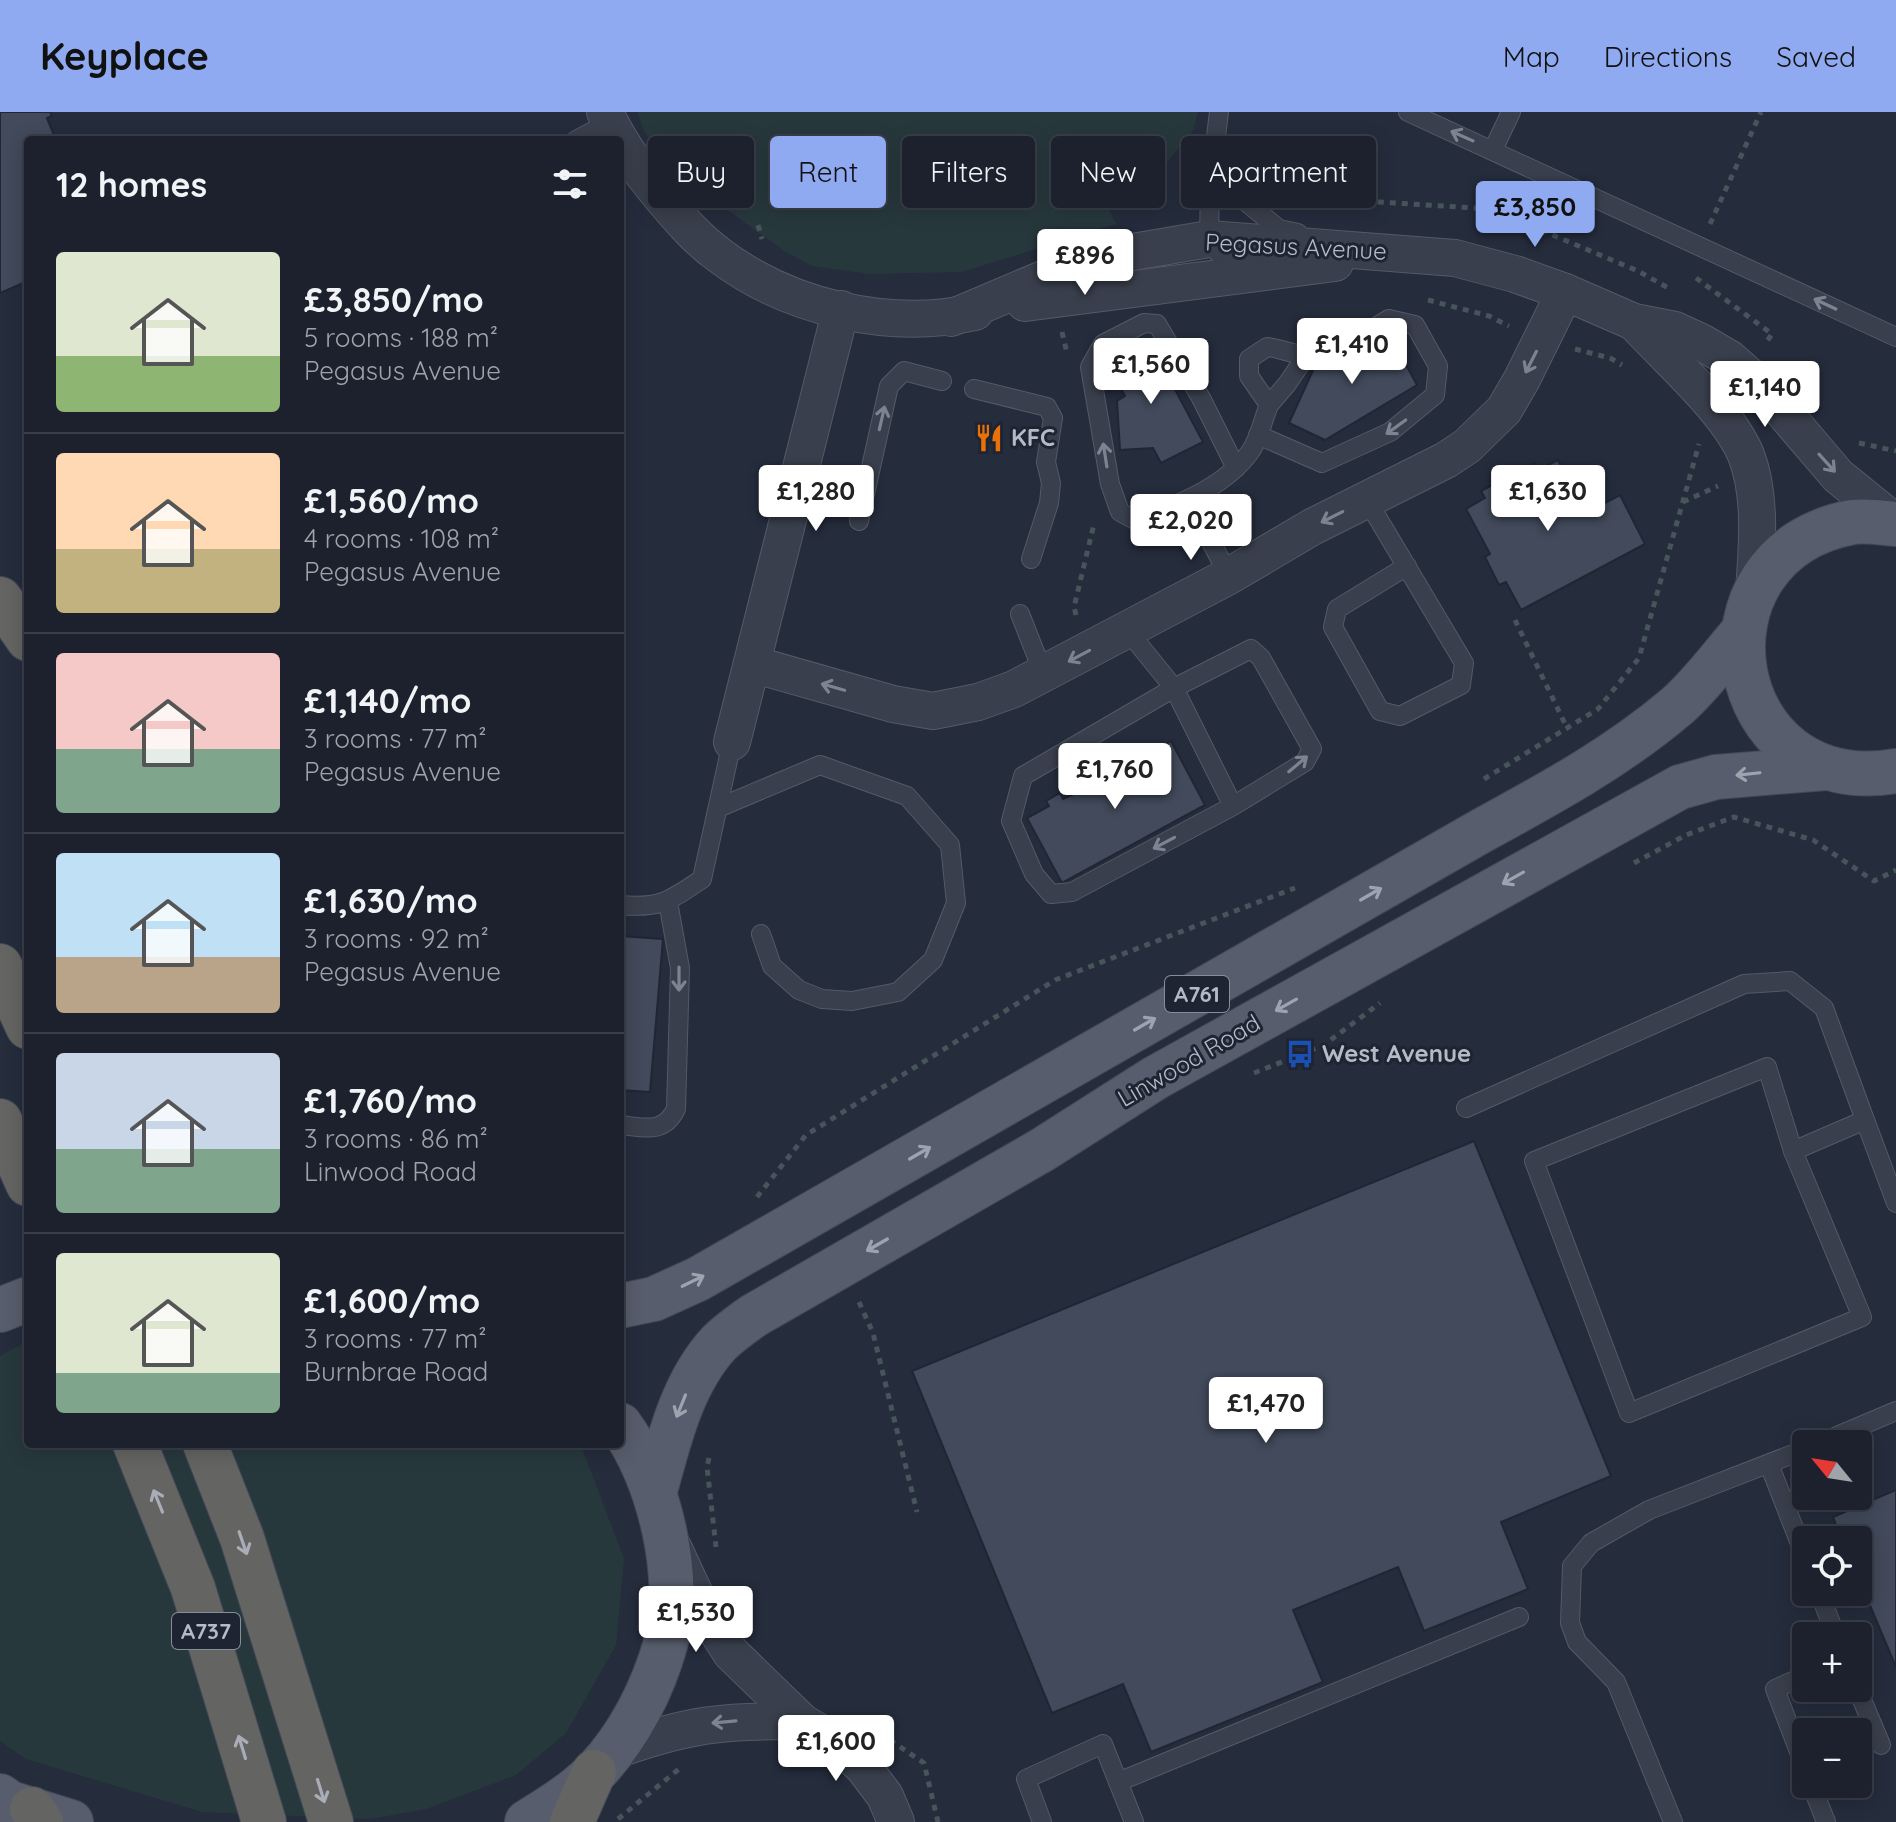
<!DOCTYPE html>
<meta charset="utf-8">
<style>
body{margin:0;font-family:Quicksand,sans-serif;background:#252935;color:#f1f3f6;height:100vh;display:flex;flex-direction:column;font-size:30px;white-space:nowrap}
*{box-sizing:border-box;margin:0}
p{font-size:26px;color:#a0a3aa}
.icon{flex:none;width:44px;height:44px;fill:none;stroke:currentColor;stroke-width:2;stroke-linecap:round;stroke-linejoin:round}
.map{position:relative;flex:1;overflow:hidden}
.side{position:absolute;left:24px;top:24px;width:600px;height:1312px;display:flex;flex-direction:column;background:#1c212d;border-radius:8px;box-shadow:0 4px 20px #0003,0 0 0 2px #3a3e49}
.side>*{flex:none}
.banner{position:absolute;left:648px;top:24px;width:760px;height:72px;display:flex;gap:16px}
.needle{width:52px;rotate:300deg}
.fabs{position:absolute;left:1792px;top:1318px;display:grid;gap:16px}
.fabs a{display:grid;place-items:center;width:80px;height:80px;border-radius:8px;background:#1c212d;box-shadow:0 4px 20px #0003,0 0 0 2px #3a3e49;font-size:40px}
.price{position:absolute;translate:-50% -68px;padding:0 18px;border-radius:8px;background:#fff;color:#222;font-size:26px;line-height:52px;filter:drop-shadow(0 2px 4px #0008)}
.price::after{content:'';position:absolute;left:50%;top:48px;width:24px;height:18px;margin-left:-12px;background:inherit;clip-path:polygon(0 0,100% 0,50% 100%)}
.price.active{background:#90aaf1;color:#111}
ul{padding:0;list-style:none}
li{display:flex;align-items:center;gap:24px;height:200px;padding:0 32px}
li+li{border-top:2px solid #3a3e49}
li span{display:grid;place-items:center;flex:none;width:224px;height:160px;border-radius:8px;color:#555}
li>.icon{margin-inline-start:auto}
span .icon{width:96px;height:96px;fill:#fffc;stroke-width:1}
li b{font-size:34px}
h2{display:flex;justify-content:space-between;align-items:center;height:96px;padding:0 32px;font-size:34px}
.tag{padding:0 28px;border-radius:8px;background:#1c212d;box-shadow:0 4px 20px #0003,0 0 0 2px #3a3e49;font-size:28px;line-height:72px}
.tag.active{background:#90aaf1;color:#111}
header{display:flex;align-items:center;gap:48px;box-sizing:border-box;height:112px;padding:0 40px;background:#90aaf1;color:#111}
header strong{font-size:38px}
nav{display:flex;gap:44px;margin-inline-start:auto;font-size:28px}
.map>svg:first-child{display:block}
</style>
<header>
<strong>Keyplace</strong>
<nav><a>Map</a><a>Directions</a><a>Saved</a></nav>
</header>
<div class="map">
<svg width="1896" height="1710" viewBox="0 0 1896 1710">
<rect width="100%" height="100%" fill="#252c3c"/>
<g fill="#27383d">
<polygon points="637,0 1198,0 1193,18 1137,88 1109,98 1116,112 962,160 870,162 812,154 786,140 699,78 645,21"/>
<polygon points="28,1229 28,1332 578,1332 582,1336 624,1447 616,1533 566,1621 516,1663 426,1697 370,1707 202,1700 26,1647 0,1629 0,1244"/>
</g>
<g fill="#424a5b" stroke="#202633" stroke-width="2">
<polygon points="0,0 50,0 52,4 47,6 56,28 28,28 28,169 0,181"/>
<polygon points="1386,216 1417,273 1325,328 1289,311 1314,256"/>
<polygon points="1140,228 1148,240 1153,236 1203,330 1161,351 1153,336 1120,338 1117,289 1125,284 1111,260 1118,258 1110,245"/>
<polygon points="1558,348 1586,401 1620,383 1645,432 1521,498 1506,470 1499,473 1485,445 1490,442 1466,397 1485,386 1481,379 1534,351 1538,358"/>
<polygon points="1171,629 1205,693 1062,771 1027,706 1049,694 1046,689 1060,681 1063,687 1072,683 1068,675 1089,663 1093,672"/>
<polygon points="620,824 663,827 650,980 620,978"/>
<polygon points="1474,1029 1611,1364 1501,1410 1528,1477 1424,1519 1398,1455 1293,1498 1323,1570 1151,1640 1123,1572 1052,1601 912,1259"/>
<polygon points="1896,1378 1896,1555 1858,1465 1858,1428 1842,1428 1833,1405"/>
</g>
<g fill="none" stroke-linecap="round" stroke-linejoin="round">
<defs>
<g id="service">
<polyline points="1219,0 1210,73 1209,127 1224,149 1246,150"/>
<polyline points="1408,0 1896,225"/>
<polyline points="576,28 610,10"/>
<polyline points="1216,34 1229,69 1240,85 1279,117 1298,121"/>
<polyline points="1493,38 1511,0"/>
<polyline points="974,277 1047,295 1053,306 1046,350 1051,371 1049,391 1031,447"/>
<path d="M1258,323L1322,351L1390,320L1435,283L1438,254L1415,213L1389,207C1365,221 1337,243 1309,244C1299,244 1279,236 1267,235L1249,247V264L1269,293L1287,272L1306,244"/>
<path d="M1236,356L1201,286L1157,212L1144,211L1103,232L1090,255L1110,372L1120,400L1137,409C1176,393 1224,376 1250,340C1259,328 1263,307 1269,293"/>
<polyline points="1189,388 1229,464"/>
<polyline points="1367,388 1464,551 1461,573 1400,604 1380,599 1333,515 1337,497 1407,454"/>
<polyline points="859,409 889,274 904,259 942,269"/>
<polyline points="1020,502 1044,563"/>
<polyline points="1127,518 1174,576 1023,664 1011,709 1034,762 1051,782 1072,780 1233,694 1305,650 1312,637 1261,546 1251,537 1174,576 1233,694"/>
<polyline points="718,696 820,653 907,684 950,733 956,791 933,848 898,880 852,889 822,887 799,878 772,854 761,822"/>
<path d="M620,793C660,797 671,788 702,767L732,630"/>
<polygon points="1767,955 1793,1039 1862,1205 1629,1301 1534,1049"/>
<polyline points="1466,996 1744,872 1790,869 1824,896 1865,1008"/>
<path d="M620,1013C644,1015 663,1023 676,997L680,856L668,790"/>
<polyline points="1793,1039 1865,1008 1896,1091"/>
<polyline points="1818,1332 1896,1299"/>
<polyline points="1769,1352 1806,1447"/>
<polyline points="1819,1480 1836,1524"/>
<polyline points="1806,1563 1775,1577 1806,1658"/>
<polyline points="1857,1576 1881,1633"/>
<polyline points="1118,1670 1519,1505"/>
<polyline points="1811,1672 1826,1710"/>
<polyline points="1042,1710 1026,1667 1103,1632 1134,1710"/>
<polyline points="1673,1710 1616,1570 1577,1530 1570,1511 1572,1454 1591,1431 1649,1398 1806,1337"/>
</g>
<g id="minor">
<path d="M605,0C619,31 641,61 663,87C680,107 697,127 719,143C789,196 889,219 975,200"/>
<polyline points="1025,191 1335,151"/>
<polyline points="951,206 1043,167 1121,142 1209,127 1455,146 1515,162 1565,180 1634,210 1675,218 1701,230 1730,247 1763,276 1838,364 1896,411"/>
<path d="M1634,210C1668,247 1727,298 1746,343C1762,384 1757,436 1754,479"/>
<polyline points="752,552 893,592 933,599 978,590 1014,577 1229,464 1312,415 1446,348 1467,334 1504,298 1522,267 1565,180"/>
<polyline points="732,630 841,197"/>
<polyline points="673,1435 700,1493 731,1541 802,1610 839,1632 864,1656 885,1684 896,1710"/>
<path d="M613,1639C685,1613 726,1607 802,1610"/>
</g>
<g id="primary">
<path d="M1896,412C1882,411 1867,408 1853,410C1682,441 1721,689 1896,659"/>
<path d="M620,1194L654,1187L698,1167L1481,719C1549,682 1617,645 1677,594C1701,573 1721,545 1742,521"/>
<polyline points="0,1198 28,1187"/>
<path d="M655,1379C669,1328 682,1271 719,1231C729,1221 742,1212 753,1204L1042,1038L1155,966L1680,675L1716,665L1826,656"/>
<polyline points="0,1684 10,1691 71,1710"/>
<path d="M527,1710C551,1695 576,1680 596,1659C629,1624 653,1577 666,1530C683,1467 659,1365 620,1313"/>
</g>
<g id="trunk">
<polyline points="0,487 28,527"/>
<polyline points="0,854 28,915"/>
<polyline points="0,1009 28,1072"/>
<polyline points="135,1332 193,1476 264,1710"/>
<polyline points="205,1332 242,1426 331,1710"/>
<polyline points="32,1697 41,1710"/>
<polyline points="572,1710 594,1660"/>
</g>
</defs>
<use href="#service" stroke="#545a67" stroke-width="20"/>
<use href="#minor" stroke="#545a67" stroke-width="38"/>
<use href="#primary" stroke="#424855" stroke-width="46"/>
<use href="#trunk" stroke="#414754" stroke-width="46"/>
<g stroke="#45555a" stroke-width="5" stroke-dasharray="6 6" stroke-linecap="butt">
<polyline points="1282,84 1491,97 1638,159 1670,177"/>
<polyline points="1710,112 1761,0"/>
<polyline points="758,113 762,127"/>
<polyline points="1696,166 1772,222 1765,232"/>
<polyline points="1428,188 1489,204 1509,214"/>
<polyline points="1062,220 1067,241"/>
<polyline points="1575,237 1610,246 1622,253"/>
<polyline points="1859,331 1896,339"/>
<polyline points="1683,390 1718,374"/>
<polyline points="1076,503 1074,495 1094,412"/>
<polyline points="1515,508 1567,616"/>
<polyline points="1484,667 1598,597 1639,546 1699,332"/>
<polyline points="1634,751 1686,723 1734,705 1813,728 1874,769 1896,758"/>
<polyline points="1254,961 1324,933 1380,891"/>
<polyline points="757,1085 806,1023 1055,868 1295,776"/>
<polyline points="859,1190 873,1221 917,1400"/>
<polyline points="709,1346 707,1355 716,1435"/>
<polyline points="890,1628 924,1651 938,1710"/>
<polyline points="618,1707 679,1657"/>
</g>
<use href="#service" stroke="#393f4c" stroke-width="18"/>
<use href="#minor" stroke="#393f4c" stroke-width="36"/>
<use href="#primary" stroke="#575d6c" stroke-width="44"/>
<use href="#trunk" stroke="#646462" stroke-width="44"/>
</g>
<defs><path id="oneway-shaft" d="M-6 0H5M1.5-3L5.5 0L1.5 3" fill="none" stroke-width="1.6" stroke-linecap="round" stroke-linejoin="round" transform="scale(2)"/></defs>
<g stroke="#7d8390">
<use href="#oneway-shaft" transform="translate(1462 24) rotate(-156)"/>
<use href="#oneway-shaft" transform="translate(1825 192) rotate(-155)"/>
<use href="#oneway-shaft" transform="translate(1531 250) rotate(117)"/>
<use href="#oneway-shaft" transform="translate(882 306) rotate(-77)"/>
<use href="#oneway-shaft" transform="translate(1396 315) rotate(144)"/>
<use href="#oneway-shaft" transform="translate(1105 343) rotate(-99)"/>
<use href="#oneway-shaft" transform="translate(1827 351) rotate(48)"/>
<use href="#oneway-shaft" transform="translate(1332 405) rotate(153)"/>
<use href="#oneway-shaft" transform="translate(1079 544) rotate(152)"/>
<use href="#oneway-shaft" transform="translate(833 575) rotate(-164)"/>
<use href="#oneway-shaft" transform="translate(1298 652) rotate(-40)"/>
<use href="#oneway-shaft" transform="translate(1164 731) rotate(152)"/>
<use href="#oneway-shaft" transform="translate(679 867) rotate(90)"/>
<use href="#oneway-shaft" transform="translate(724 1610) rotate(175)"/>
</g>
<g stroke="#9ea3b0">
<use href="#oneway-shaft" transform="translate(1748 662) rotate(174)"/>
<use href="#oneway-shaft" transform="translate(1513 766) rotate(151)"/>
<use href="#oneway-shaft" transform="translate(1371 782) rotate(-30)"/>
<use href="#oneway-shaft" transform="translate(1286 893) rotate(151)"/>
<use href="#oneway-shaft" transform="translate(1145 912) rotate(-30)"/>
<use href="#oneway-shaft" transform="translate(920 1041) rotate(-30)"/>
<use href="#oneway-shaft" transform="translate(877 1133) rotate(150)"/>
<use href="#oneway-shaft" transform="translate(693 1169) rotate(-26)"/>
<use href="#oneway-shaft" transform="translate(681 1294) rotate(112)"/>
</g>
<g stroke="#a9adb8">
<use href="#oneway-shaft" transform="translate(158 1389) rotate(-112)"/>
<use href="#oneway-shaft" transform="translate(243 1431) rotate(71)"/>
<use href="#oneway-shaft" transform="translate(242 1635) rotate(-107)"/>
<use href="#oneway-shaft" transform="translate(321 1679) rotate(73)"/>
</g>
<defs>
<symbol id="restaurant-bare" viewBox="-9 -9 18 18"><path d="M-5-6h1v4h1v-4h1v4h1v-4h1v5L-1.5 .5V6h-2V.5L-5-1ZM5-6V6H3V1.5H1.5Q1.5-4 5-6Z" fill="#e8710a" stroke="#1e2431" stroke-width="2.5" paint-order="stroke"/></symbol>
<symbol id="bus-bare" viewBox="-9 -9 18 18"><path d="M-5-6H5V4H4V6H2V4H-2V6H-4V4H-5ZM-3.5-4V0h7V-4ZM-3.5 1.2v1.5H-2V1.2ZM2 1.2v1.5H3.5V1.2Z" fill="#1a4fb4" stroke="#1e2431" stroke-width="2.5" paint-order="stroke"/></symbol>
</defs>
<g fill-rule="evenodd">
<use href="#restaurant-bare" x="969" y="306" width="40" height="40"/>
<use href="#bus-bare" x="1280" y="922" width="40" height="40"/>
</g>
<g text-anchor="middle" stroke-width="6" stroke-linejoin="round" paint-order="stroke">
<g fill="#1e2431" stroke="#888d9a" stroke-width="2">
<rect x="1165" y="864" width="64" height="36" rx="6"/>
<rect x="172" y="1501" width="68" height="36" rx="6"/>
</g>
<g font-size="22" font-weight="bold" fill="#b5bac7">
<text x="1197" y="890">A761</text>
<text x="206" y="1527">A737</text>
</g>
<g font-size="24" fill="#b5bac7" stroke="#1e2431">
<text transform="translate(1296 135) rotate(3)" y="8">Pegasus Avenue</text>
<text transform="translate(1189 949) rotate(-30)" y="8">Linwood Road</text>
</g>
<g font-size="24" font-weight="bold" fill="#b5bac7" stroke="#1e2431" text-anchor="start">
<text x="1011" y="334">KFC</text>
<text x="1322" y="950">West Avenue</text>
</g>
</g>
</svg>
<div class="fabs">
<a><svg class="needle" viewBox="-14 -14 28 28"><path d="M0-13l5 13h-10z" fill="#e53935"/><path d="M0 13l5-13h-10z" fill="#a0a3aa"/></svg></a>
<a><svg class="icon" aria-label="locate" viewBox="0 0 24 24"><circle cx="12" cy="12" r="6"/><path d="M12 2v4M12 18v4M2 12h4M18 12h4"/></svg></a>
<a>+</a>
<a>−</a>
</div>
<b class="price active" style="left:1535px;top:137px">£3,850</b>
<b class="price" style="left:1085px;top:185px">£896</b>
<b class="price" style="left:1352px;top:274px">£1,410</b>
<b class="price" style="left:1151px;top:294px">£1,560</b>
<b class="price" style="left:1765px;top:317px">£1,140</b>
<b class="price" style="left:816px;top:421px">£1,280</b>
<b class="price" style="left:1548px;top:421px">£1,630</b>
<b class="price" style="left:1191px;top:450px">£2,020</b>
<b class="price" style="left:1115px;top:699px">£1,760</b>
<b class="price" style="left:1266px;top:1333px">£1,470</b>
<b class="price" style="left:696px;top:1542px">£1,530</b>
<b class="price" style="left:836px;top:1671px">£1,600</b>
<div class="banner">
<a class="tag">Buy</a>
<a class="tag active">Rent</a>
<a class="tag">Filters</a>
<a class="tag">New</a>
<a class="tag">Apartment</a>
</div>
<section class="side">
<h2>12 homes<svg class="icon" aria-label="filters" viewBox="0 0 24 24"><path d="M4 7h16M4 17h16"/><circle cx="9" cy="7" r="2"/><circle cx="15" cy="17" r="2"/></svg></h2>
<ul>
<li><span style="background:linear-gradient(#dfe7d0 65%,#8fb573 0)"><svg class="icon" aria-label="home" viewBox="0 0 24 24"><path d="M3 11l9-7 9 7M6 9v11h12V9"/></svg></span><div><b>£3,850/mo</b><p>5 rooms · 188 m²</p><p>Pegasus Avenue</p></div></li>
<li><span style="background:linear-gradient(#ffd9b3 60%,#c2b280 0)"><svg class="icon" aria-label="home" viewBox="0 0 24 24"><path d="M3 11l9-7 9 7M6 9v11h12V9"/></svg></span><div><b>£1,560/mo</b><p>4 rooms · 108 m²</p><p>Pegasus Avenue</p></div></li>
<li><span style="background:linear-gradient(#f6c9c9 60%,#7fa58c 0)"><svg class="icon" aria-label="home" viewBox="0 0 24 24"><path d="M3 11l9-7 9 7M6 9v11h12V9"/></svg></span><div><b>£1,140/mo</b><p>3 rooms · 77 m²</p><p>Pegasus Avenue</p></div></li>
<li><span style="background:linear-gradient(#bfe0f5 65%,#b9a48a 0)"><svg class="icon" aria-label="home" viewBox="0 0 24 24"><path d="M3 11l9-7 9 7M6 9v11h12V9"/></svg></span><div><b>£1,630/mo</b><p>3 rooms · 92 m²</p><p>Pegasus Avenue</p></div></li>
<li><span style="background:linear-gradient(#c9d6e8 60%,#7fa58c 0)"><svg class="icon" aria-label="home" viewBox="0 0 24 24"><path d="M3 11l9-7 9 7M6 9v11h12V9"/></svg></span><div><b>£1,760/mo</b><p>3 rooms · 86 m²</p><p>Linwood Road</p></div></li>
<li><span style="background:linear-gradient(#dfe7d0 75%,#7fa58c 0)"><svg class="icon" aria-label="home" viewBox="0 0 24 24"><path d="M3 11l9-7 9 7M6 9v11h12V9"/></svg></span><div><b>£1,600/mo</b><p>3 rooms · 77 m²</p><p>Burnbrae Road</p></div></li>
</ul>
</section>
</div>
